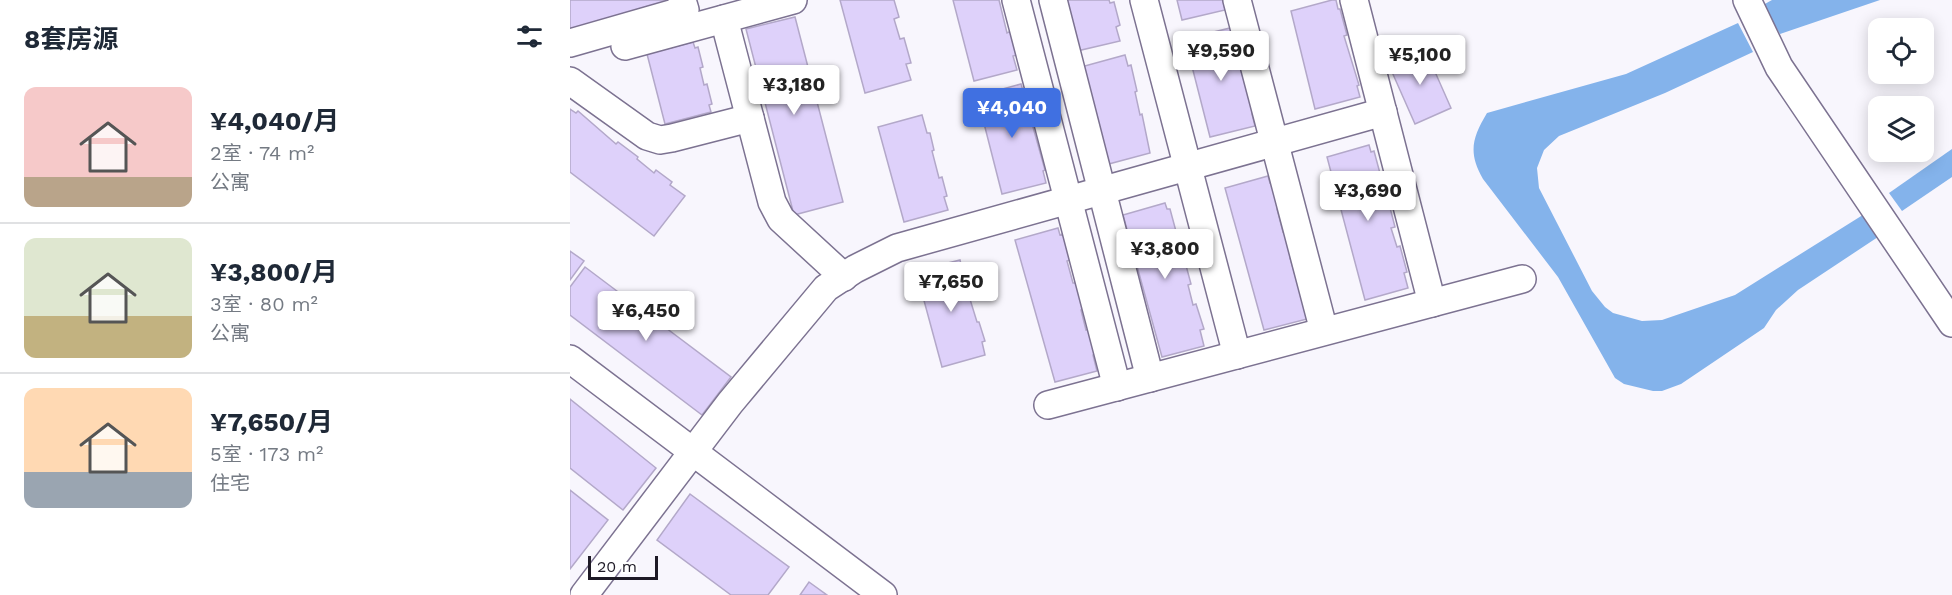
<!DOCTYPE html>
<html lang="zh">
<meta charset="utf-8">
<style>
body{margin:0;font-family:"Work Sans","Noto Sans SC",sans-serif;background:#f2f2f3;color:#1f2937;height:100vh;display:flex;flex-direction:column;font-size:22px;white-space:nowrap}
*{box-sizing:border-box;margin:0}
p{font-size:20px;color:#747a83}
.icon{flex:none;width:33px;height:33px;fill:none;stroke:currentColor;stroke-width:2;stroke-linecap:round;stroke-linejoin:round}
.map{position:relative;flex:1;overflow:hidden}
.drawer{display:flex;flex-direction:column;background:#fff;width:570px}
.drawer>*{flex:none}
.buttons{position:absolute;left:1298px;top:18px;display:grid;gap:12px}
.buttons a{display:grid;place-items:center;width:66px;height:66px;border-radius:12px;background:#fff;box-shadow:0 3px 15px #0003;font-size:30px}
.scale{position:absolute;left:18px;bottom:15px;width:70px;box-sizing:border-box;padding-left:6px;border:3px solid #1e1a26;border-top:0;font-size:16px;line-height:21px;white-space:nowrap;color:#1e1a26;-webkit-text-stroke:4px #fff;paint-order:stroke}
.price{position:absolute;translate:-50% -51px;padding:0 14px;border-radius:6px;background:#fff;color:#222;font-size:20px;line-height:39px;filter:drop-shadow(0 2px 3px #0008)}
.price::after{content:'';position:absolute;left:50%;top:36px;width:18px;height:14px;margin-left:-9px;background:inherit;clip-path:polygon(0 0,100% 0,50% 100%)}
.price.current{background:#4070e1;color:#fff}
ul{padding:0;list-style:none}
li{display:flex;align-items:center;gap:18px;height:150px;padding:0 24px}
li+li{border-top:2px solid #e0e1e3}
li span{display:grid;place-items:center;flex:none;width:168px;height:120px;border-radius:12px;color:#555}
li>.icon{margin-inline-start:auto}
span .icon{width:72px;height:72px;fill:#fffc;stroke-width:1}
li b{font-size:26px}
h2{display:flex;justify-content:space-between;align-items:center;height:72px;padding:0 24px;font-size:26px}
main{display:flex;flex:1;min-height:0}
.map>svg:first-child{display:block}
</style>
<main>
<section class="drawer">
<h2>8套房源<svg class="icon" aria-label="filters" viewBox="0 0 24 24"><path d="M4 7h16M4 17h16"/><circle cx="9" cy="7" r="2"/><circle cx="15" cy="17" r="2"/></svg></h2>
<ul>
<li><span style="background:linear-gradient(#f6c9c9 75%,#b9a48a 0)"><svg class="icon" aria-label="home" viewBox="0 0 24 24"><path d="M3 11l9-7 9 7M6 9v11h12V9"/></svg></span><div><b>¥4,040/月</b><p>2室 · 74 m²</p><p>公寓</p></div></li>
<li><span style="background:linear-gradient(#dfe7d0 65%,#c2b280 0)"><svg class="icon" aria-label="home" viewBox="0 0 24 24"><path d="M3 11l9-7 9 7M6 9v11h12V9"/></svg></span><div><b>¥3,800/月</b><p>3室 · 80 m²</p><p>公寓</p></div></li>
<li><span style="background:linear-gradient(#ffd9b3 70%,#9aa5b1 0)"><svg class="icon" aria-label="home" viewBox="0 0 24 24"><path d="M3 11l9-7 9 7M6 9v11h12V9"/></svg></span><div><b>¥7,650/月</b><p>5室 · 173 m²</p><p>住宅</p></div></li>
</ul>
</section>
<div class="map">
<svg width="1382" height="595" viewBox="0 0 1382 595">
<rect width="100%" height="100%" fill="#f8f6fd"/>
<g fill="#84b3eb">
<polygon points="1202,0 1310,0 1210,34 1193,5"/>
<path d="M1168,23L1183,52L1095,93L989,136L974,150L967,168L969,188L1022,291L1035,307L1043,313L1072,321L1092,320L1165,295L1296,213L1311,235L1228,290L1206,310L1194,328L1111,384L1092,391H1083L1054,384L1045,378L988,277L913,179C898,153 902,138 917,113L1056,74Z"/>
<polygon points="1382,149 1382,177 1332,211 1319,193"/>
</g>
<g fill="#ded1fa" stroke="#b3a8c9" stroke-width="1.5">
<polygon points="0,0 103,0 0,37"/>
<polygon points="270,0 324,0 329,17 324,19 330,39 334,38 341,63 336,64 341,80 295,93"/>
<polygon points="383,0 429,0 437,33 441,31 447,55 443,56 447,70 404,81"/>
<polygon points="494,0 539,0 540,3 544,2 550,25 546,27 550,41 507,51"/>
<polygon points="607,0 653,0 655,10 612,20"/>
<polygon points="762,0 766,0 768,9 770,9 777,35 774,36 789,85 787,86 790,97 745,109 721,11"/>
<polygon points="225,17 273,202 224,215 176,29"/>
<polygon points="660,28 663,38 665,37 672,64 669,64 684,114 682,114 685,126 640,137 615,39"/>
<polygon points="123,42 125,48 128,47 133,67 130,68 134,85 137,84 142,104 139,105 141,112 95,124 77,54"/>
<polygon points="854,47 881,108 845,124 818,63"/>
<polygon points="555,55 558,66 561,65 567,91 565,92 570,115 572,114 580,153 535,165 511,67"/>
<polygon points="451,84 454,94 457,94 463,120 461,120 475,170 473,171 476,183 432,194 407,96"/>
<polygon points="0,109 6,113 8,111 46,144 48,142 68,157 67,159 84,173 86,170 102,182 100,185 115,196 84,236 0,172"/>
<polygon points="352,115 357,133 360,133 364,150 362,151 369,178 372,177 377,196 374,197 378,210 334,222 308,127"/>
<polygon points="799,145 801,152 804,151 811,177 808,178 814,201 818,200 825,227 821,228 827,247 830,246 837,272 834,273 838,288 795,300 757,157"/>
<polygon points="698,176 700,183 703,182 710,208 707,209 713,232 716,231 723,257 720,258 726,278 729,277 736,302 733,303 737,319 694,330 655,188"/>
<polygon points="595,203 597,209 600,209 607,235 604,236 610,259 614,258 621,284 618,285 623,305 626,304 634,329 630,330 634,346 592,357 553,215"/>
<polygon points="488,228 490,235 493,234 500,260 497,261 503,283 506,283 514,309 511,310 516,330 519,329 526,354 523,355 527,371 485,382 445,240"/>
<polygon points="0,251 14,261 0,280"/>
<polygon points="390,260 394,278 397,277 402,295 399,296 407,322 409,322 415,341 412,342 415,355 372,367 346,271"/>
<polygon points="15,267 161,377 132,415 0,315 0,287"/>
<polygon points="0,399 86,468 53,510 0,468"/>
<polygon points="0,490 38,520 0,569"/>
<polygon points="120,494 219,567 198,595 161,595 87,540"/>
<polygon points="239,582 257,595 230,595"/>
</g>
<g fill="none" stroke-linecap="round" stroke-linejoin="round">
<defs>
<g id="minor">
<polyline points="446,0 547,387"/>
<polyline points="483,0 580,378"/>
<polyline points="574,0 667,355"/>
<polyline points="667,0 754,331"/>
<polyline points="784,0 862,303"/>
<polyline points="1177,0 1209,67 1382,323"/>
<polyline points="154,19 202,202 211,219 274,277"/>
<polyline points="0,43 115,10 112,0"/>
<polyline points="55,46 223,0"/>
<polyline points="0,81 77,136 90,140 102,138 180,118"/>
<polyline points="0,359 313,595"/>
<polyline points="478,405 952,279"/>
<polyline points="14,595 160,403 256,288 285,269 327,248 813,112"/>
</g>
</defs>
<use href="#minor" stroke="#7c7291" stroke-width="30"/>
<use href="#minor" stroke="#fff" stroke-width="27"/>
</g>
</svg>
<div class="buttons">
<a><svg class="icon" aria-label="locate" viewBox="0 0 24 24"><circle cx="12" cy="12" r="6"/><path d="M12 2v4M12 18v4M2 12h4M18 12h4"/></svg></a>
<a><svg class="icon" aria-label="layers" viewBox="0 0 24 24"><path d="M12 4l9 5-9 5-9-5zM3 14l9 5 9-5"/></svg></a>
</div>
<div class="scale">20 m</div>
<b class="price" style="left:651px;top:82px">¥9,590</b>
<b class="price" style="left:850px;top:86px">¥5,100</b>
<b class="price" style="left:224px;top:116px">¥3,180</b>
<b class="price current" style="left:442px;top:139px">¥4,040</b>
<b class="price" style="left:798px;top:222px">¥3,690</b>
<b class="price" style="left:595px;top:280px">¥3,800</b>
<b class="price" style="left:381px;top:313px">¥7,650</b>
<b class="price" style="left:76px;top:342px">¥6,450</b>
</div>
</main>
